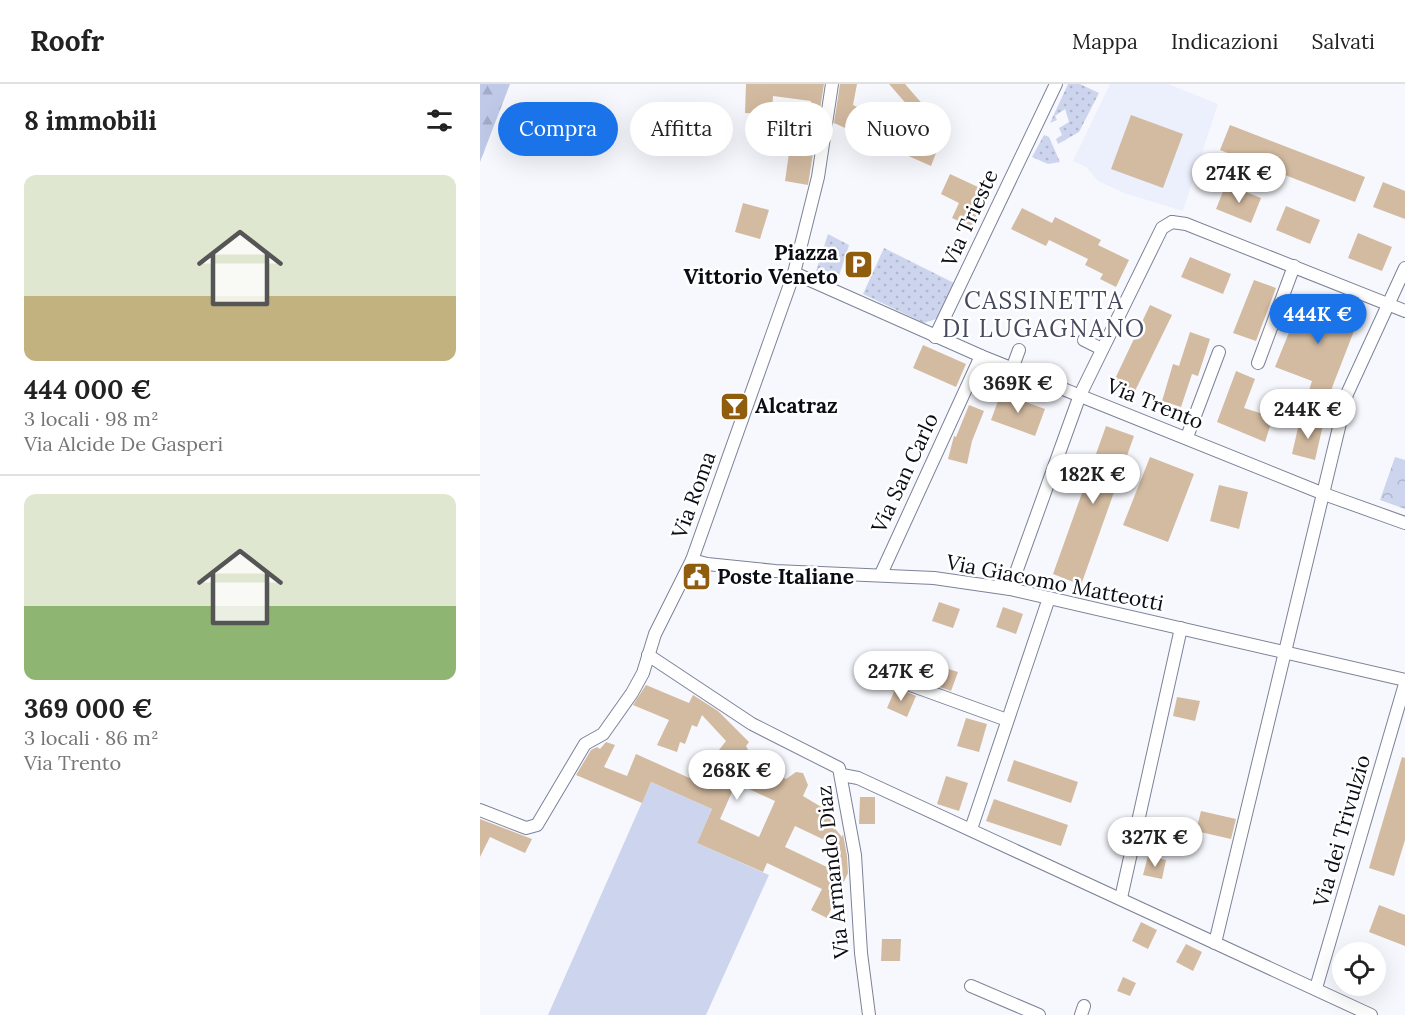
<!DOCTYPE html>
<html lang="it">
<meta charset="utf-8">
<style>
body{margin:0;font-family:Lora,serif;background:#f6f6f6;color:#222;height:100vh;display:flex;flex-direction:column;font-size:22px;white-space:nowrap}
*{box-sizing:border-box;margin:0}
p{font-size:20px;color:#767676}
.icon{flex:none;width:33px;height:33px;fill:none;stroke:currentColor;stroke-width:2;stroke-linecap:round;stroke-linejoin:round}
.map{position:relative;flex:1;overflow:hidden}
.details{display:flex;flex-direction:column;background:#fff;width:480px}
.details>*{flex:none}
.top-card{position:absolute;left:18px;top:18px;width:570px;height:54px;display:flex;gap:12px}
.controls{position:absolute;left:852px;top:858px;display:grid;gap:12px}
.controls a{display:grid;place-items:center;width:54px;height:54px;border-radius:50%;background:#fff;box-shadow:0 6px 24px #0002;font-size:30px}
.price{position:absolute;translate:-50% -51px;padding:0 14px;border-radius:21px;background:#fff;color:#222;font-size:20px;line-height:39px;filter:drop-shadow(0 2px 3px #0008)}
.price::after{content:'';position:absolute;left:50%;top:36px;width:18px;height:14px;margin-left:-9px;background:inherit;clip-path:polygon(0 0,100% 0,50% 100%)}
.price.active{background:#1a73e8;color:#fff}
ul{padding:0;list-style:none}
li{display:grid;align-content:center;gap:12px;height:318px;padding:0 24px}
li+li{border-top:2px solid #e0e0e0}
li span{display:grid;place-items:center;height:186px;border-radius:12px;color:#555}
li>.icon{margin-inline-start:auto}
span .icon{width:108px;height:108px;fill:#fffc;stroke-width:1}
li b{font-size:26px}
h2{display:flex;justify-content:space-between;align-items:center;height:72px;padding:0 24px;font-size:26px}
.tag{padding:0 21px;border-radius:27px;background:#fff;box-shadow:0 6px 24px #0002;font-size:21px;line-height:54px}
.tag.active{background:#1a73e8;color:#fff}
header{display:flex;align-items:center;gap:36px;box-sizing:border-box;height:84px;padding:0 30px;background:#fff;border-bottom:2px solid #e0e0e0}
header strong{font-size:28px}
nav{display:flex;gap:33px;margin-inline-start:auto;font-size:21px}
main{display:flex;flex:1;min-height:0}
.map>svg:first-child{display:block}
</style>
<header>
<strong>Roofr</strong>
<nav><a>Mappa</a><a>Indicazioni</a><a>Salvati</a></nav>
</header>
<main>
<section class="details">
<h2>8 immobili<svg class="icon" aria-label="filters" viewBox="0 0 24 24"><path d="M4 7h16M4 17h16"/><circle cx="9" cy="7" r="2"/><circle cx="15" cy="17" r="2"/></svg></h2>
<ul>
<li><span style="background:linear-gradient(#dfe7d0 65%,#c2b280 0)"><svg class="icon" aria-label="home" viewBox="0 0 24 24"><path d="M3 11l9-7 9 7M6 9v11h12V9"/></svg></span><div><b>444 000 €</b><p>3 locali · 98 m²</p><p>Via Alcide De Gasperi</p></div></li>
<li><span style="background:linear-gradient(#dfe7d0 60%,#8fb573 0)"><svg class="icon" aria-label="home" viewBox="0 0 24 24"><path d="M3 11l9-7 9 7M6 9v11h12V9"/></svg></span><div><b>369 000 €</b><p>3 locali · 86 m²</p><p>Via Trento</p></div></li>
</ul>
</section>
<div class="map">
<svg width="925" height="931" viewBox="0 0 925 931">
<defs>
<pattern id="grass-dots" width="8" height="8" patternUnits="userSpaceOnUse" patternTransform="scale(1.5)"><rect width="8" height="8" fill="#cdd4ed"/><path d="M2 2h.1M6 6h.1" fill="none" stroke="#afb5ca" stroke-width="1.8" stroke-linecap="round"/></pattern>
<pattern id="forest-firs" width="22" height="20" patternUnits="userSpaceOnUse" patternTransform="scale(1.5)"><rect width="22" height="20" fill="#c0c9e8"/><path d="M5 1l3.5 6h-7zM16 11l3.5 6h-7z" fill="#a4abc6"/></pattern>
<pattern id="park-crowns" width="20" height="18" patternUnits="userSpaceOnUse" patternTransform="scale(1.5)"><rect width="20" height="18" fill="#cdd4ed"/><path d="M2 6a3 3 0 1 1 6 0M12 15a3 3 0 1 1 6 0" fill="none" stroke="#afb5ca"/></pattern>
</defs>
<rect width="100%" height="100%" fill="#f7f8fd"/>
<polygon fill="#ecf0fd" points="630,0 688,0 738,20 703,127 644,109 618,97 606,83 593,77"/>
<g fill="url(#grass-dots)">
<polygon points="588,0 600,0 619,9 599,48 578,60 576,55 582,51 579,44 589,38 585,25 575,32 577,36 570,39"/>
<polygon points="564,51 569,53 580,78 568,80 552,73"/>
<polygon points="348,150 369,161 357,198 336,187"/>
<polygon points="404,164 474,199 459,234 444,239 383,210"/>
</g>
<polygon fill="url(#forest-firs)" points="0,0 30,0 0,78"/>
<polygon fill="url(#park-crowns)" points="915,373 925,376 925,425 900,416"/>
<polygon fill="#cdd4ed" points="171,698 232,725 217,759 289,791 226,931 68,931"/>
<g fill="#d3bba1" fill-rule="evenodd">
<polygon points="266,0 344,0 328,101 305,97 311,55 324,57 331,17 293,12 292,30 265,29"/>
<polygon points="360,0 377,0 373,21 429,48 426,57 456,69 451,82 354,39"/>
<polygon points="409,0 425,0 445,23 436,31"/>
<polygon points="651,31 703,50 683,104 631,85"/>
<polygon points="750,41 885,93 875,118 740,66"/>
<polygon points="470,90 511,109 494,144 472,134 479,119 461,110"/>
<polygon points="903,98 925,107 925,135 893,123"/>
<polygon points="746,100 781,114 771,139 736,125"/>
<polygon points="263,119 289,126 280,155 255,148"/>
<polygon points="806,122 840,136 830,160 796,146"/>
<polygon points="542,124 572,139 575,133 621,156 618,161 649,176 636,203 620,195 623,190 605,181 608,175 569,156 566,162 531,145"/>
<polygon points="878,149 912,163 902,187 868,174"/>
<polygon points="710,173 751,190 743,210 701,193"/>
<polygon points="774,196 796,204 776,257 753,249"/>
<polygon points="827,214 879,234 848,314 829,306 832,297 795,283 814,236 818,237"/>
<polygon points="670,221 692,231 655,307 634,297"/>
<polygon points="710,248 730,255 718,292 712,290 701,323 682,317 693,280 699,282"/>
<polygon points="443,261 486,280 476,303 433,284"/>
<polygon points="756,287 775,295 764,324 793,333 785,358 737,338"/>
<polygon points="521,309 565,325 555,352 511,336"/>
<polygon points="489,321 504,327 492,357 487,380 468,375 474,352 476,353"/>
<polygon points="820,335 843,341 835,376 812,370"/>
<polygon points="626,342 654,352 601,501 573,490"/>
<polygon points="670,373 714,390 688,458 643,441"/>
<polygon points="739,401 768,408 759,445 730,437"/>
<polygon points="459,518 480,525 473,544 452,537"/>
<polygon points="523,523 543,530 536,550 516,543"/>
<polygon points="428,572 478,588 471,607 428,591 421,592"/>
<path d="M166,601L209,619L213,611L238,627L269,658L266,662L271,671L269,676L306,695L316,688L323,689L328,701L323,712L353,730L355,740H351L362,753L363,750L367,772L368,789L347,834L331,826L342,805L287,779L283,788L217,759L232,725L171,698L162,719L96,691L111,666L117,663L120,665L126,658L135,661L124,683L147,692L156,670L234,705L247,678L239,666L246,657L222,631L217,643L212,641L205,660L200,658L197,668L177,661L189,636L153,621ZM256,699L295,717L279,753L240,735ZM315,742L357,762L347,783L305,763Z"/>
<polygon points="417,601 422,606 436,612 427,633 407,624"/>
<polygon points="697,613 720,617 715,637 693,632"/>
<polygon points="486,634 507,640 499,668 477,662"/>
<polygon points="922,673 925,674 925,756 914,792 889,784"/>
<polygon points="534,676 598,698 591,719 527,697"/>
<polygon points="466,692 488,699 479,727 457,720"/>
<polygon points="380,713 395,713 395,740 379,740"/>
<polygon points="514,715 588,741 581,762 506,737"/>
<polygon points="721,727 756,735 751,755 716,747"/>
<polygon points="0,735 52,755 45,769 10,753 0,773"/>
<polygon points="668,772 686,776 682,795 663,791"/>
<polygon points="899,821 925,831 925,862 889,848"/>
<polygon points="661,838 677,846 668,865 652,857"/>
<polygon points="402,855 421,855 420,877 401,877"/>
<polygon points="706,860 722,868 713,887 696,878"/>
<polygon points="643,893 656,899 650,912 637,907"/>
</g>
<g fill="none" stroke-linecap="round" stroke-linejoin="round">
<defs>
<g id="minor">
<polyline points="692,138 706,140 925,227"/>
<polyline points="314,189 501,272 844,410 925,439"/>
<polyline points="455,253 576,0"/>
<polyline points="604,256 622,265"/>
<polyline points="778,279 814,182"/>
<polyline points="532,285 539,266"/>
<polyline points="707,353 739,268"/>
<polyline points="212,476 227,480 295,487 454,494 530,505 925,596"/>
<polyline points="401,490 501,272"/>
<polyline points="530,505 600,311 682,144 692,138"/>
<polyline points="168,571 272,640 359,684 375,771 381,869 389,931"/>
<polyline points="425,599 527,636"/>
<polyline points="362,691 378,694 891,931"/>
<polyline points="0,726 46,744 57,741 105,660 123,650 152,609 163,589 175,550 212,476 314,189 338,93 352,0"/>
<polyline points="491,745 569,514"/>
<polyline points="641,814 701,544"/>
<polyline points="735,859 867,310 925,184"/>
<polyline points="491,902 559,931"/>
<polyline points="836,904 925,600"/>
<polyline points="601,931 604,922"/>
</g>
</defs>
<use href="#minor" stroke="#7c8298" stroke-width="14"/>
<use href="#minor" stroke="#fff" stroke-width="12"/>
</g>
<defs>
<symbol id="parking-square" viewBox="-11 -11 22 22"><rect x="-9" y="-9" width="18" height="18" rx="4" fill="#905c0e" stroke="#fff"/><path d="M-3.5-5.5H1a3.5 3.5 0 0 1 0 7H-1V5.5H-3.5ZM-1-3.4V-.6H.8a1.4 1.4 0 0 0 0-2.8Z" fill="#fff"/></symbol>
<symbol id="bar-square" viewBox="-11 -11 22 22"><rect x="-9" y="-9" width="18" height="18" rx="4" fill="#905c0e" stroke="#fff"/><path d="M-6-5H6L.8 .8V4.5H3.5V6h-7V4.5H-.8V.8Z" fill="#fff"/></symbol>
<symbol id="civic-square" viewBox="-11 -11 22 22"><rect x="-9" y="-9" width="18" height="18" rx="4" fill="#905c0e" stroke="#fff"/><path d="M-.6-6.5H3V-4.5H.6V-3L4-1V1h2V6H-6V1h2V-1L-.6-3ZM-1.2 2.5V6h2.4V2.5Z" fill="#fff"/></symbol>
</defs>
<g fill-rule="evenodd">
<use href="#parking-square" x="362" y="164" width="33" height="33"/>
<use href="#bar-square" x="238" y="306" width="33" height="33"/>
<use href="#civic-square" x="200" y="476" width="33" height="33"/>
</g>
<g text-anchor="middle" stroke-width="5" stroke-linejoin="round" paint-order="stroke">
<g font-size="21" fill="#0b0d15" stroke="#fff">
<text transform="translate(490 134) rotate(-65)" y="7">Via Trieste</text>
<text transform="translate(675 320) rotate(22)" y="7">Via Trento</text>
<text transform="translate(425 389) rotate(-65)" y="7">Via San Carlo</text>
<text transform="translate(214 411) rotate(-70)" y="7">Via Roma</text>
<text transform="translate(575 499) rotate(11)" y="7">Via Giacomo Matteotti</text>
<text transform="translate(862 747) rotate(-74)" y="7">Via dei Trivulzio</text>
<text transform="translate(353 788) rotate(-96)" y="7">Via Armando Diaz</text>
</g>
<g font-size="21" font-weight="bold" fill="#0b0d15" stroke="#fff" text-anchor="start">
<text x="358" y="176" text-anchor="end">Piazza<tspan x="358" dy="24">Vittorio Veneto</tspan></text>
<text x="275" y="329">Alcatraz</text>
<text x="237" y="500">Poste Italiane</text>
</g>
<g font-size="24" letter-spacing="1.5" fill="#44495d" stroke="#fff">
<text x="564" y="225">CASSINETTA<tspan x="564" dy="28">DI LUGAGNANO</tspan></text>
</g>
</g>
</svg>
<div class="controls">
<a><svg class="icon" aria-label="locate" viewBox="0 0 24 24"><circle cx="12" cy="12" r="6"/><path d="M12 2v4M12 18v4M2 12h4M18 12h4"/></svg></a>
</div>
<b class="price" style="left:759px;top:120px">274K €</b>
<b class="price active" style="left:838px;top:261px">444K €</b>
<b class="price" style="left:538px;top:330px">369K €</b>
<b class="price" style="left:828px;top:356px">244K €</b>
<b class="price" style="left:613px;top:421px">182K €</b>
<b class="price" style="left:421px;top:618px">247K €</b>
<b class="price" style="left:257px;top:717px">268K €</b>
<b class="price" style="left:675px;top:784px">327K €</b>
<div class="top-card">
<a class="tag active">Compra</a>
<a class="tag">Affitta</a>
<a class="tag">Filtri</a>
<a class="tag">Nuovo</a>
</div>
</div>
</main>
